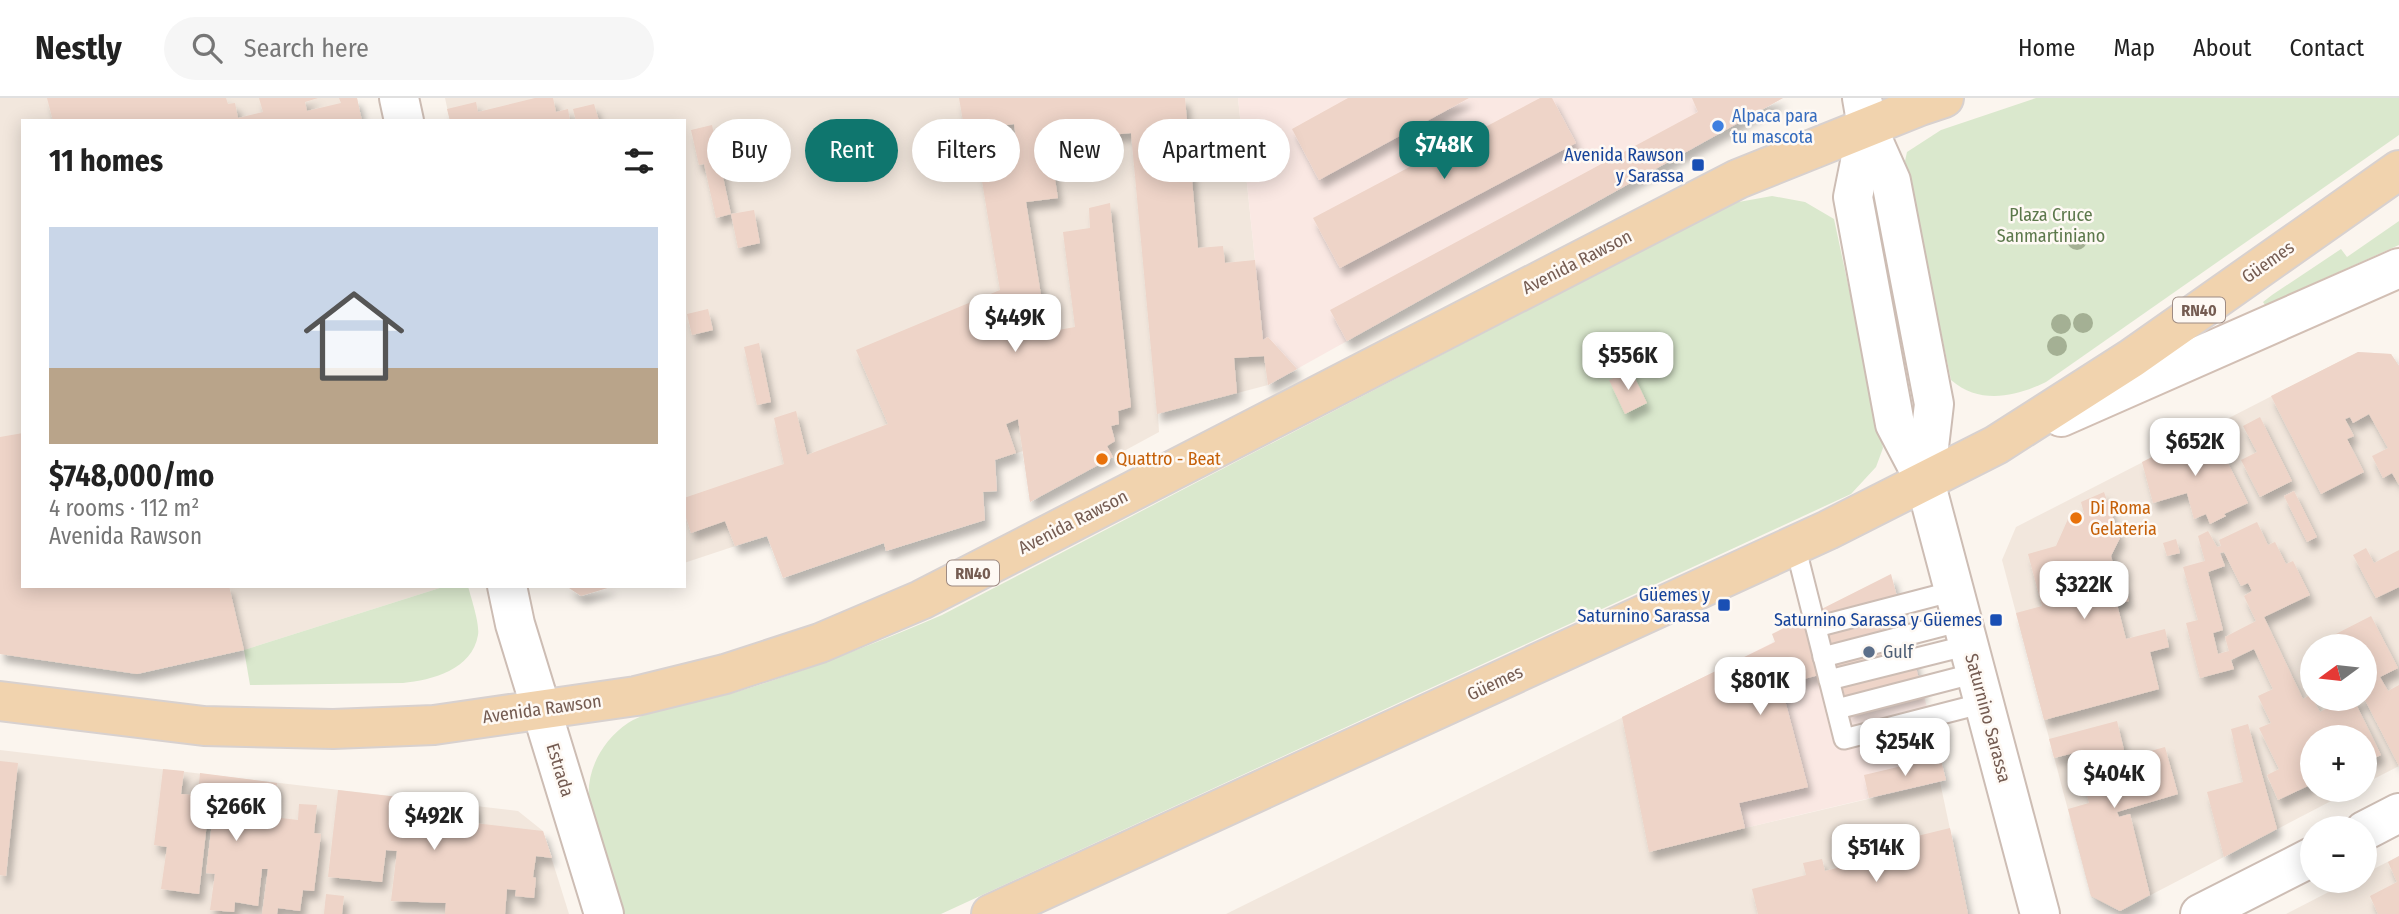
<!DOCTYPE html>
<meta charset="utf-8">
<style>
body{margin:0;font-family:"Fira Sans Condensed",sans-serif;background:#f6f6f6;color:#222;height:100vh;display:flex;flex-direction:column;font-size:26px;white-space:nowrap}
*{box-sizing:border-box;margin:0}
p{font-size:23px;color:#767676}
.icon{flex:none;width:38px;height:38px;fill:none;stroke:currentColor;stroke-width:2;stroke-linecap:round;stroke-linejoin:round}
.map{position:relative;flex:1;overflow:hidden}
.panel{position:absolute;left:21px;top:21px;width:665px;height:469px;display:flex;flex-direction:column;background:#fff;border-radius:0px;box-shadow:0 4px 18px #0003}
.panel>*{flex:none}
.top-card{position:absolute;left:707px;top:21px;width:665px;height:63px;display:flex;gap:14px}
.needle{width:46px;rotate:255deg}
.tools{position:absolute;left:2300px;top:536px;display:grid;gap:14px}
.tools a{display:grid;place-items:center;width:77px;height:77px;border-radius:50%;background:#fff;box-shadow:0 4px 18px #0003;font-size:35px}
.price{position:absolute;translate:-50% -60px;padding:0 16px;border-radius:14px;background:#fff;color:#222;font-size:23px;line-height:46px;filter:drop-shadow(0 2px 4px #0008)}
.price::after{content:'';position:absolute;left:50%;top:42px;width:21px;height:16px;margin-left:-10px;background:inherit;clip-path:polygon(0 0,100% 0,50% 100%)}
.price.on{background:#0f766e;color:#fff}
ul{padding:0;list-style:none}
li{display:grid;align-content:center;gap:14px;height:371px;padding:0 28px}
li span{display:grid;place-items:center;height:217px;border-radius:0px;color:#555}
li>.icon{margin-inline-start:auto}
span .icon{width:126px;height:126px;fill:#fffc;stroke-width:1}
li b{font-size:30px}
h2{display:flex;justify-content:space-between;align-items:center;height:84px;padding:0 28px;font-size:30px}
.tag{padding:0 24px;border-radius:32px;background:#fff;box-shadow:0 4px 18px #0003;font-size:24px;line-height:63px}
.tag.on{background:#0f766e;color:#fff}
header{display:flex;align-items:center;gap:42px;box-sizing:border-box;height:98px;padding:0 35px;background:#fff;border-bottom:2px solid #e0e0e0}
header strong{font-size:33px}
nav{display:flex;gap:38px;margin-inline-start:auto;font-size:24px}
.search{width:490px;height:63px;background:#f6f6f6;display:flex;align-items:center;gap:18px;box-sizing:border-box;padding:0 24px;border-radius:38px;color:#767676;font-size:26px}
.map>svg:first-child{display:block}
</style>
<header>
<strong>Nestly</strong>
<div class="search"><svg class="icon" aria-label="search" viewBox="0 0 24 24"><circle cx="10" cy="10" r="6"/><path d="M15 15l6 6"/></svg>Search here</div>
<nav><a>Home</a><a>Map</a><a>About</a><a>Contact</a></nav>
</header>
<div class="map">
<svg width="2399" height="816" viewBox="0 0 2399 816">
<defs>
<filter id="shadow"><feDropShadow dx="4.5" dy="8" stdDeviation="3.5" flood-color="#0004"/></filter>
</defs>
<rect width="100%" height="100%" fill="#fbf5ee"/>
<g fill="#f2e7dd" fill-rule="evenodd">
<polygon points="0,0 357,0 362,23 23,23 23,488 446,488 244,552 136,576 0,556"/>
<polygon points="445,0 1238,0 1268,287 1158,316 1159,334 1030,404 1023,353 684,465 684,23 450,23"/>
<path d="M2358,254L2391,256L2399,268V668L2364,686V639H2312V691H2354L2120,813L2091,799L2002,462L2016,429ZM2312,548H2364V600H2312Z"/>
<polygon points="1706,578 1745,730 1940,684 1968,816 1226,816"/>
<polygon points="0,652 518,713 543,733 569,816 0,816"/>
<polygon points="2399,758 2399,816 2286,816 2352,782 2364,782 2364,776"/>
</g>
<g fill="#fae8e3">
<polygon points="1238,0 1783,0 1268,287"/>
<polygon points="1870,496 1901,510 1946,682 1745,730 1706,578"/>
</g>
<g fill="#dae8cd">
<path d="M2036,0H2399V37L2046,284C2015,299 1980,307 1951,282L1905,63L1907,54L1941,32Z"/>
<path d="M1772,98L1805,104L1834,121L1883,350L1876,369L1851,396L941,816H622L589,703C586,672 602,643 628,625C651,610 707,603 736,594C806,573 874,546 942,517L1733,105Z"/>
<polygon points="2399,123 2399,147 2265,207 2263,204 2272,197 2341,151 2347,159"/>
<path d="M446,488H468C471,500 480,526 478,537C472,572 432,582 403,585L250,587L244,552Z"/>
</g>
<g fill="#eed4c8" fill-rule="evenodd" filter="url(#shadow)">
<polygon points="47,0 226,0 228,6 235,5 238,20 263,14 259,0 318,0 305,4 307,13 341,5 339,0 357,0 362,23 53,23"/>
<polygon points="535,0 553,0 556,14 568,11 570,23 450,23 447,11 476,4 478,14"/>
<polygon points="959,0 1185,0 1198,150 1223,148 1225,165 1255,162 1263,242 1268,239 1297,271 1268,287 1264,258 1234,260 1237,295 1157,316 1131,35 1049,43 1058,100 1026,104 1047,234 1075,229 1063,134 1090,130 1089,110 1110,105 1131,309 1118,313 1119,326 1111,328 1115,343 1107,348 1113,359 1030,404 1018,321 1006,326 1016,355 995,362 997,393 983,394 985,422 886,453 884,445 783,480 767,438 735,448 725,423 691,435 684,413 684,400 784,366 774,320 796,313 807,357 888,326 856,252 1000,192 977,53 1017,46 1014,26 980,31 981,38 966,41"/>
<polygon points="1348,0 1469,0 1319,82 1292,31"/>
<polygon points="1540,0 1552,0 1576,45 1340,170 1313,120"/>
<polygon points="1692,0 1783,0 1347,243 1330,212 1698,14"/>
<polygon points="594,6 599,23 576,23 573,11"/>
<polygon points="712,27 731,116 754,112 760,145 738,150 731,116 716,120 704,66 699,67 691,32"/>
<polygon points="708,211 713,232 692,237 687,216"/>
<polygon points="759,245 771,304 757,307 744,249"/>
<polygon points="2358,254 2391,256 2399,268 2399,387 2392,375 2383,380 2372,358 2388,350 2369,316 2353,325 2350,319 2345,321 2354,338 2347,341 2364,374 2321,396 2271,298"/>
<polygon points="1631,272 1647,305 1625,316 1609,282"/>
<polygon points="2260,319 2292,383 2260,399 2241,362 2257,354 2243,328"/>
<polygon points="2208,331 2224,362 2226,361 2248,405 2224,416 2226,418 2210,426 2206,416 2194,421 2187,395 2153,405 2142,364"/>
<polygon points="23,335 23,488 229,488 244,552 137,576 0,556 0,339"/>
<polygon points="2294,393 2317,439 2307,444 2284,398"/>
<polygon points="2104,394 2120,440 2111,458 2119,487 2124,485 2129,503 2117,506 2126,541 2165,531 2169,549 2150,554 2159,591 2044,622 2016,515 2042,508 2028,456 2056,448 2068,421 2084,415 2081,404"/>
<path d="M2257,424L2268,447L2275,444L2286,466L2293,463L2310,497L2264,519L2303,601L2312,596V600L2320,614L2338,604L2336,600H2364V548H2336L2332,538L2371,518L2398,570L2380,579L2388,593L2399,587V668L2365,602L2356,606L2381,657L2364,665V639H2312V686L2278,702L2267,677L2279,671L2259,630L2271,625L2258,598L2273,591L2254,551L2231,562L2234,571L2200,580L2186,525L2198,522L2183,469L2205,463L2198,438L2208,433L2217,449L2221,448L2219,442ZM2224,454L2241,488L2248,485L2252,493L2244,498L2256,523L2225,539L2229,553L2218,556L2213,535L2223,532L2208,474L2225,468L2220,455Z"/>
<polygon points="2176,441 2180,455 2167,458 2163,445"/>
<polygon points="2366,450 2374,465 2399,452 2399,489 2376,500 2353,457"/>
<polygon points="1891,476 1923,596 1849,615 1838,572 1781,587 1808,689 1739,705 1745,730 1649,754 1622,619 1775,544 1772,536"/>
<polygon points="566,488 611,488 611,489 581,498"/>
<polygon points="2117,623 2126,660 2165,649 2178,696 2117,714 2119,719 2130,716 2150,797 2120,813 2091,798 2068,711 2089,705 2080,672 2087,671 2082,653 2054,660 2049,641"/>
<polygon points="2248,626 2277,731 2224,759 2207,694 2243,684 2231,631"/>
<polygon points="1940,659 1946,682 1869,700 1864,677"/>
<polygon points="0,663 18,665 6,778 0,777"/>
<polygon points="163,671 184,673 181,696 198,697 200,675 277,685 273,719 298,722 299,706 317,707 314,735 321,736 314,793 303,792 300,813 278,810 277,816 262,816 268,771 262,771 258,808 235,804 234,814 210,812 215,776 206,775 214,708 209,707 199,796 161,791 167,749 154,747"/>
<polygon points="338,692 475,708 474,725 543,733 552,760 536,758 533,779 536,780 534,800 515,798 516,792 507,791 505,816 445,816 446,805 391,803 397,753 386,752 382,784 328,779"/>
<polygon points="1950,730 1968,816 1758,816 1752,791 1806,777 1803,765 1822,761 1825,773 1908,752 1905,741"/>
<polygon points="2399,758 2399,816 2378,816 2370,798 2397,784 2388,764"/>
<polygon points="326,796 344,798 342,816 324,816"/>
</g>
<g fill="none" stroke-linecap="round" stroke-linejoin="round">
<defs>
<g id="lane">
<polyline points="1795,447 1844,641 1984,605"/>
<polyline points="1816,529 1954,493"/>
<polyline points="1823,559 1962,523"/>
<polyline points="1829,582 1969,547"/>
<polyline points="1837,611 1976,575"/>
</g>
<g id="street">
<polyline points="399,0 404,23"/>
<polyline points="1862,0 1867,29 1891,83 1934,306 1925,383"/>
<polyline points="1867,29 1853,99 1895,326 1925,383 2040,816"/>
<polyline points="507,488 515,526 604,816"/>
<polyline points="2364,733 2399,715"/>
<polyline points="2200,816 2312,759"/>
</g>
<polyline id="secondary" points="2061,319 2399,170"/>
<g id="primary">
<polyline points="0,603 204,628 333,631 434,627 636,598 725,576 820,545 921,502 1738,81 1920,8 1944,0"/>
<polyline points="991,816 1828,432 1996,347 2132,260 2399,72"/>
</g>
</defs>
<use href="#lane" stroke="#cdbdb4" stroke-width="23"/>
<use href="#street" stroke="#cdbdb4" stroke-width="42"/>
<use href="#secondary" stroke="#d2bfb4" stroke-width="42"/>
<use href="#primary" stroke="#d8d1cf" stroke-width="42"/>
<use href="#lane" stroke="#fff" stroke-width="19"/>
<use href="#street" stroke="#fff" stroke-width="38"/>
<use href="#secondary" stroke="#fff" stroke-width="38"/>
<use href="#primary" stroke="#f1d3ae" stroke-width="38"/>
</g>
<g fill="#a4b094">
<circle cx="2077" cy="142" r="10"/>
<circle cx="2083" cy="225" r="10"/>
<circle cx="2061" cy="226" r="10"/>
<circle cx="2057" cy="248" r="10"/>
</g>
<circle fill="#3f7fe0" stroke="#fef9f4" stroke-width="2.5" cx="1718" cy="28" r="7"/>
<g fill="#1a4fb4" stroke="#fef9f4" stroke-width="2.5">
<rect x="1691" y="60" width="14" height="14" rx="3.5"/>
<rect x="1717" y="500" width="14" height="14" rx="3.5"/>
<rect x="1989" y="515" width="14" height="14" rx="3.5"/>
</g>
<g fill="#e8710a" stroke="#fef9f4" stroke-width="2.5">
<circle cx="1102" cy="361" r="7"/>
<circle cx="2076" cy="420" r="7"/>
</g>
<circle fill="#5c6f8a" stroke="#fef9f4" stroke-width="2.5" cx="1869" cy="554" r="7"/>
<g text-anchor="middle" stroke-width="5" stroke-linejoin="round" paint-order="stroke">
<g fill="#fef9f4" stroke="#9e8b83" stroke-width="2">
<rect x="2173" y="199.5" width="52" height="25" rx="5"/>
<rect x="947" y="462.5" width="52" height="25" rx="5"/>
</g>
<g font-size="16" font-weight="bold" fill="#755c52">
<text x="2199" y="218">RN40</text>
<text x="973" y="481">RN40</text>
</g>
<g font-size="18" fill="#366cbe" stroke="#fef9f4" text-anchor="start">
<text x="1732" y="24">Alpaca para<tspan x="1732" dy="21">tu mascota</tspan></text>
</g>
<g font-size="18" fill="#164399" stroke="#fef9f4" text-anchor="end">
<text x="1684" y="63">Avenida Rawson<tspan x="1684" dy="21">y Sarassa</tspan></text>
<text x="1710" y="503">Güemes y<tspan x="1710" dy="21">Saturnino Sarassa</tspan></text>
<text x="1982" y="528">Saturnino Sarassa y Güemes</text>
</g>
<g font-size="18" fill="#5c784b" stroke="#fef9f4">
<text x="2051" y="123">Plaza Cruce<tspan x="2051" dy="21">Sanmartiniano</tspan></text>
</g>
<g font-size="18" fill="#755c52" stroke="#fef9f4">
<text transform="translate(1577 164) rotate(-27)" y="6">Avenida Rawson</text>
<text transform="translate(2268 164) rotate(-35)" y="6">Güemes</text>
<text transform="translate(1073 424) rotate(-27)" y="6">Avenida Rawson</text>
<text transform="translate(1495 585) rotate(-25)" y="6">Güemes</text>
<text transform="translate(542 611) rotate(-8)" y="6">Avenida Rawson</text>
<text transform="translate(1988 620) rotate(75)" y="6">Saturnino Sarassa</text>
<text transform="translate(560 672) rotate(73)" y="6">Estrada</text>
</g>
<g font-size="18" fill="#c56008" stroke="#fef9f4" text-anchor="start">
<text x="1116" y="367">Quattro - Beat</text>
<text x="2090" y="416">Di Roma<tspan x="2090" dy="21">Gelateria</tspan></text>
</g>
<g font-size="18" fill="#4e5e75" stroke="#fef9f4" text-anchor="start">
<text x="1883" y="560">Gulf</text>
</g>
</g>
</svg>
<div class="tools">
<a><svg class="needle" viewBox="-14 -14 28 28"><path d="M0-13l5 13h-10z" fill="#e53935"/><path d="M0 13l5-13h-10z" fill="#767676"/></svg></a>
<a>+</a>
<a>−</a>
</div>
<b class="price on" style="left:1444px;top:83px">$748K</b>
<b class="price" style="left:1015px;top:256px">$449K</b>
<b class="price" style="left:1628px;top:294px">$556K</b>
<b class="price" style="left:2195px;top:380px">$652K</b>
<b class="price" style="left:2084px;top:523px">$322K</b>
<b class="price" style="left:1760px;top:619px">$801K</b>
<b class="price" style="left:1905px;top:680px">$254K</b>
<b class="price" style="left:2114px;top:712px">$404K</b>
<b class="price" style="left:236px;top:745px">$266K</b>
<b class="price" style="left:434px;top:754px">$492K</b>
<b class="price" style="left:1876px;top:786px">$514K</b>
<div class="top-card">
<a class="tag">Buy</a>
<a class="tag on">Rent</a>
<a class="tag">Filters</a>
<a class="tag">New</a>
<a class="tag">Apartment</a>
</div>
<section class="panel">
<h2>11 homes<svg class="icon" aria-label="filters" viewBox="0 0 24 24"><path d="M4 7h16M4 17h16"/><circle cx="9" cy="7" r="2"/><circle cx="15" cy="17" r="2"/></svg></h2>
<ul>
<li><span style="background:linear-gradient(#c9d6e8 65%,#b9a48a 0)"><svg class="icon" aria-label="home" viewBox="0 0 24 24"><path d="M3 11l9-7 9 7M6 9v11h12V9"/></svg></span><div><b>$748,000/mo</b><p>4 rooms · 112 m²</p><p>Avenida Rawson</p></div></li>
</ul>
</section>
</div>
